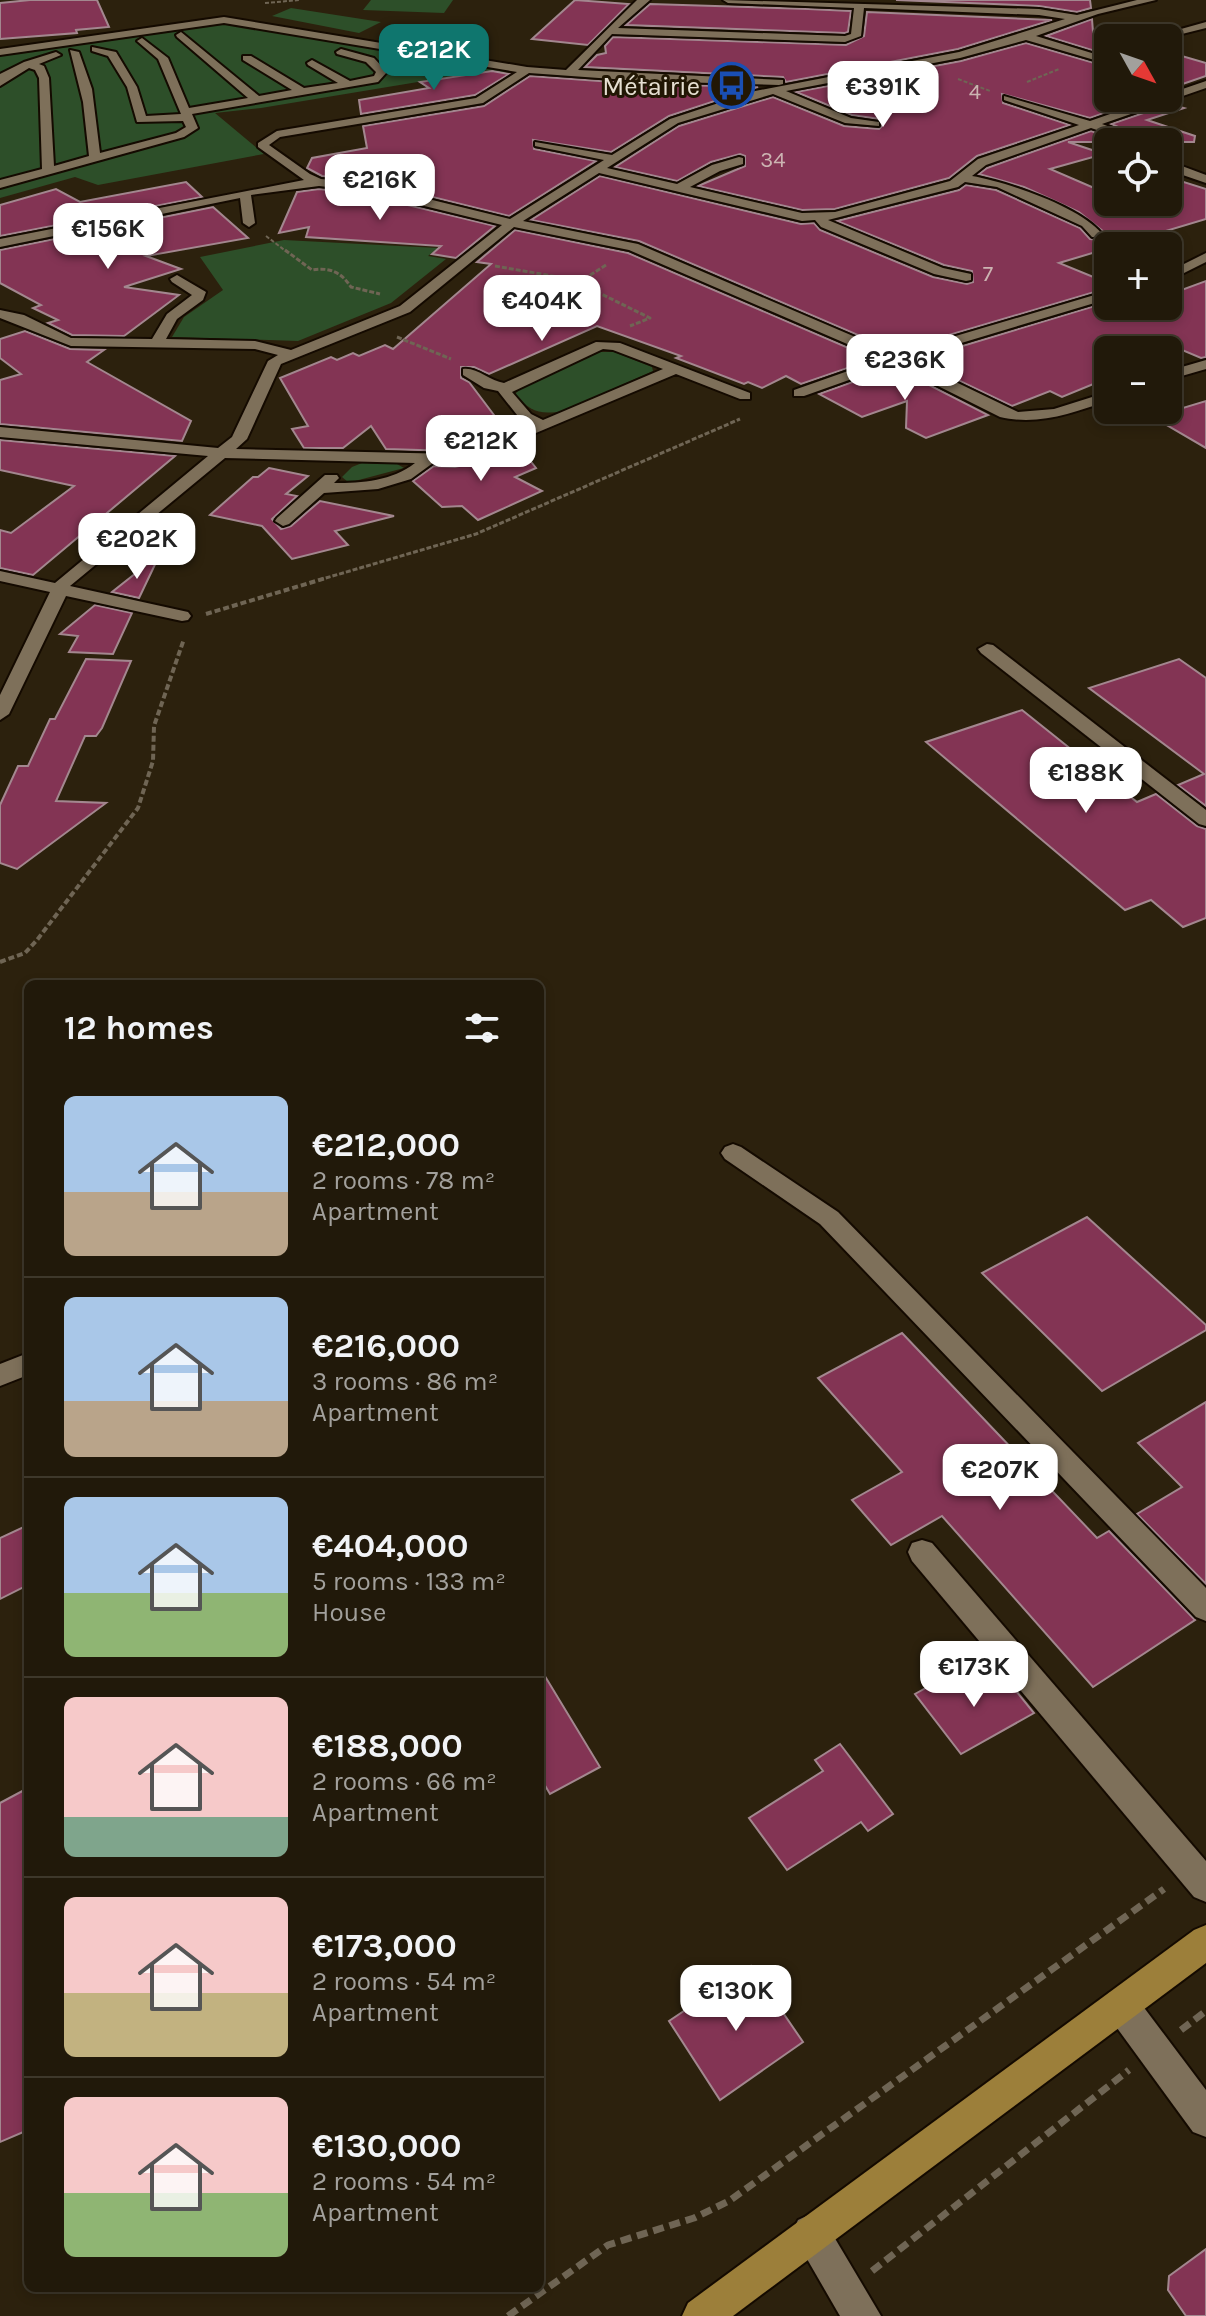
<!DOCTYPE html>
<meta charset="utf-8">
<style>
body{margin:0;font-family:Karla,sans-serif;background:#2d2618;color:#f1f3f6;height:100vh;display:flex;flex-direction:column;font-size:30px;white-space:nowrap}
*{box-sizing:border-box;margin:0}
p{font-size:26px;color:#a2a09c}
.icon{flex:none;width:44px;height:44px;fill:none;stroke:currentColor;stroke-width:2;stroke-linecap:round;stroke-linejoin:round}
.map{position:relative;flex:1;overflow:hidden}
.side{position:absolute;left:24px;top:980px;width:520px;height:1312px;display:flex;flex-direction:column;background:#21190a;border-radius:12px;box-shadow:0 4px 12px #0003,0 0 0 2px #3e382b}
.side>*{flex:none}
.needle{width:52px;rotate:130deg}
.fabs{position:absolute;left:1094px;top:24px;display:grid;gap:16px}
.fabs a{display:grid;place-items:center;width:88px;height:88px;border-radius:12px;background:#21190a;box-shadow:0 4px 12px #0003,0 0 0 2px #3e382b;font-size:40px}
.price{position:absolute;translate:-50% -68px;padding:0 18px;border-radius:16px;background:#fff;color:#222;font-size:26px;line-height:52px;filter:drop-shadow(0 2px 4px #0008)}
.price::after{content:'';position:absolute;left:50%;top:48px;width:24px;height:18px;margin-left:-12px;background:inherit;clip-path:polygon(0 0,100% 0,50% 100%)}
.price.selected{background:#0f766e;color:#fff}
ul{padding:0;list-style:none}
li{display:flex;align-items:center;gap:24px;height:200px;padding:0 40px}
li+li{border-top:2px solid #3e382b}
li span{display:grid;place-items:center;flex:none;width:224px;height:160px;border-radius:12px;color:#555}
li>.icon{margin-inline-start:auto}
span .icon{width:96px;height:96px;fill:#fffc;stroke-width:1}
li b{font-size:34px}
h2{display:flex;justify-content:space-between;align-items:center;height:96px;padding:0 40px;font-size:34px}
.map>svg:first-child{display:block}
</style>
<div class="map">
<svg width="1206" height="2316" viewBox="0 0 1206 2316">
<rect width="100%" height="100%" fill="#2c210d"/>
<g fill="#2d4f29">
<polygon points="371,0 453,0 444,13 363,10"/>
<polygon points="291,8 381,22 359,33 272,16"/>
<polygon points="218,24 240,24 502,70 506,74 490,86 472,73 261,108 215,113 264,154 98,185 75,177 0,198 0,56"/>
<polygon points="284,240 438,248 428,256 446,259 391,303 298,341 172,337 184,317 223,290 200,257"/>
<path d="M600,352H614L652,367L653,371L563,411C540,415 530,412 515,394L524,385Z"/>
<polygon points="362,463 397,464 404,468 355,481 348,482 342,477 352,467"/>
</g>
<g fill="#833454" stroke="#a3878f" stroke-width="2">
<polygon points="30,0 97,0 109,27 76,30 77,33 0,39 0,3"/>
<polygon points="575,0 629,4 588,45 532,39"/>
<polygon points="896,0 1090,0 1091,8 1077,12 1039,6"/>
<polygon points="650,4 808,9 851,11 848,32 845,33 626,25"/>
<polygon points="867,12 1052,20 958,49 786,82 783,77 585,67 597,55 606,53 605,46 613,37 846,45 864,36"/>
<polygon points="1092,19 1093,32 1118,24 1151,34 1146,38 1108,38 1108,55 1046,36"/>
<polygon points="1026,43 1108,67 1108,98 1147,98 1090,118 1002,94 1003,103 1070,125 977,156 949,178 835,209 802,210 698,186 745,166 745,156 740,154 711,162 677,181 615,167 679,126 773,97 844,126 879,129 882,126 879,119 852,115 796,92 961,61"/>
<polygon points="1168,52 1206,63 1206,76 1168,89"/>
<polygon points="492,71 509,74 475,95 361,114 359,100 429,88 420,82"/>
<polygon points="530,76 641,84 758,87 669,116 611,152 533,140 534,149 596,161 509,216 364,180 322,176 307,168 312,158 367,148 363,126 484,106"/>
<polygon points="1170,104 1184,108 1147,120 1195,136 1194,142 1154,142 1111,124"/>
<polygon points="1091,131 1124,142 1068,142 1104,154 1050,169 1108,194 1108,216 1157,202 1168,202 1168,177 1206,189 1206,219 1059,263 1108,283 1108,288 895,351 639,241 531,220 600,176 801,224 814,223 820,230 933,277 967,284 973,282 972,271 944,265 837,221 959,190 966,185 996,190 1080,228 1090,239 1100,240 1104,232 1079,212 1024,187 979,174 987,168"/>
<polygon points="186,182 202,197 0,236 0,205 56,189 80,202"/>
<polygon points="319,189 362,194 495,226 456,258 432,254 441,246 306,237 309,227 279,233 297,192"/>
<polygon points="213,207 248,238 146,256 181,269 124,287 179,295 124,336 72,335 48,323 58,320 33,308 41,305 0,283 0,250"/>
<polygon points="515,230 628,253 874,359 801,384 786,376 762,388 748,382 744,384 676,358 681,356 597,326 489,374 474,367 461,367 461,378 469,382 506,431 453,451 386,449 371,426 343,448 304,448 292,429 308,426 280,378 331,357 337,360 353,353 359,356 385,345 393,349 491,264 477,262"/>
<polygon points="1206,281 1206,357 1201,358 1180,349 1168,354 1168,350 1108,350 1108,378 1062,397 1050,391 1012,406 916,360 1108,302 1108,306 1168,306 1168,295"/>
<polygon points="25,331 70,349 104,350 87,362 191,421 182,441 0,424 0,380 21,374 0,358 0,339"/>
<polygon points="894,367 988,415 926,438 906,428 907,401 862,417 819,394"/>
<polygon points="1206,401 1206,448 1153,417"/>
<polygon points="0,440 175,456 33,575 0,568 0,530 11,533 74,486 0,470"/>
<polygon points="517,444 536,468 515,477 542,491 478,520 462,506 442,507 413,481 434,466 455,467 475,462"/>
<polygon points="269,468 308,476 286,494 297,496 272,519 281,529 291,526 320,501 394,516 335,531 348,545 292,559 262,526 210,515 253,477 258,477"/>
<polygon points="160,554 139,598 112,592"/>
<polygon points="95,605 132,613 113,654 69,652 78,636 60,634"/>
<polygon points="86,659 131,661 102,728 96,736 85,736 56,801 106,803 17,869 0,863 0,805 18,766 28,766 50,719 55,719"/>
<polygon points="1179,659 1206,678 1206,806 1178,785 1204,774 1089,688"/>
<polygon points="1022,710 1137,802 1156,794 1197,826 1206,829 1206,918 1183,927 1151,900 1125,910 926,742"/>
<polygon points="1087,1217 1206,1325 1206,1330 1102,1391 982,1273"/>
<polygon points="902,1333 1097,1538 1109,1531 1195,1620 1093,1687 942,1516 891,1545 852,1500 902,1472 818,1378"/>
<polygon points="1206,1402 1206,1584 1137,1514 1182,1487 1138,1443"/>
<polygon points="28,1525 28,1585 0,1599 0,1538"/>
<polygon points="540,1668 600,1767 550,1794 540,1777"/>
<polygon points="999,1670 1034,1713 961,1754 915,1694 949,1675 962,1691"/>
<polygon points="840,1744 893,1814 868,1831 861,1822 787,1870 749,1818 823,1771 815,1760"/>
<polygon points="28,1788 28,2130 0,2142 0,1803"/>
<polygon points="751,1966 803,2042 720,2100 669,2021"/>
<polygon points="1206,2249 1206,2316 1186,2316 1168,2290 1169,2276"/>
</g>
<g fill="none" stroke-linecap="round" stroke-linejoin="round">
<defs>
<g id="minor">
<path d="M637,0H650L618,28L845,36L851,34L854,8L728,3L723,0L1039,9L1077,15L1137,0H1156L1098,14L1036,36L1108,58V64L1026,40L960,58L786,91L851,118L879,122V126L845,123L773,94L678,123L607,168L677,184L712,165L739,157L743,158V164L720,171L690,187L802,213L835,212L950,181L978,159L1079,125L1004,100V96L1090,121L1156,98H1168V94L1206,81V88L1102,124L1151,142H1133L1091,128L986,165L972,176C1007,182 1081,207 1102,234L1100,237H1092L1082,226L997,187L965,182L958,187L828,220L943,268L971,274V280L966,281L934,274L821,227L815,220L802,221L599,173L523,221L638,244L895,354L1108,291V299L908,359L1018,412L1054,409L1108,392V401C1072,413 1038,426 1000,417L894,364L804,396H794V390L882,359L629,250L514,227L410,312L281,364L247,439L236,449L454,454L530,425L521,420L498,391L484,388L463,375V369C477,367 490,381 504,383L596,342L620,343L750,393V399H740L676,374L474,459L454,464L433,463L411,479L378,489L324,493L289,524L283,526L275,521L277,518L325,475H337L339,478L334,483C363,483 392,481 415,463L225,458L70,586L188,612L191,616L188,620L182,621L66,596L9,714L0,720V695L50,592L0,581V571L55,583L208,456L0,437V427L218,448L232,437L268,361L278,355L255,349L71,346L0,318V310L24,315L71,338L152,339L167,314L192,295L172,282L170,279L177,275L206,292L203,300L177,319L166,339L255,341L291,350L400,306L502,225L363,191L319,186L251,195L255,223L249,227L243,223L240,198L0,247V239L304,180L258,147V143L277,131L476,98L517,72L224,23L0,55V49L224,17L527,67L566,70ZM864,8L1039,15L1065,19L959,52L755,91L670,119L612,155L535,142V146L604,160L510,219L363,183L321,179L310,174L269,145L280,137L483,103L529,73L641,81L779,85L783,84V80L578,70L612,34L845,42L861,36ZM603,349L613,350L663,369L543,420L531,414L512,392Z"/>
<polygon points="1206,22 1206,28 1166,38 1149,38"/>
<polygon points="181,32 259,96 292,90 243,60 243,56 251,56 304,88 338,83 308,65 307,63 312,60 350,81 374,76 376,72 366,62 337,54 336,52 341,49 374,58 387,72 378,82 192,114 198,128 184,137 0,188 0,180 42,169 39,78 35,70 29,68 0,86 0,74 24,62 56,52 61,55 39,64 44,66 49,78 54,166 89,156 83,102 70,50 79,52 92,89 100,153 176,133 186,127 183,121 137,122 127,87 108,56 92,51 92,47 116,52 137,87 146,116 181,114 158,59 137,41 142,38 168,58 189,108 248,98 177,37 176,35"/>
<polygon points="1168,155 1182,166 1206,175 1206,183 1174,172 1168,166"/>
<polygon points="1206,253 1206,262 1168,281 1168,272"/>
<polygon points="1206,360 1206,369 1168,380 1168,371"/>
<polygon points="987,644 993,645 1206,810 1206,826 1199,824 981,653 978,649"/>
<polygon points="733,1144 741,1147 838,1212 1206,1588 1206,1621 1196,1617 820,1224 725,1159 721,1153 725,1147"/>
<polygon points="28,1353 28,1375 0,1386 0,1364"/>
<polygon points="922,1540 932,1543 1206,1861 1206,1902 1194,1897 912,1561 908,1552 912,1543"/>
<polygon points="1121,1988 1133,1993 1206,2090 1206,2137 1193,2132 1109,2017 1104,2005 1109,1993"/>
<polygon points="811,2214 824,2220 881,2316 840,2316 792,2233 798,2220"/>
</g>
<polygon id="major" points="1206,1925 1206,1963 733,2316 682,2316 688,2303 1194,1930"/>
</defs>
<use href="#minor" stroke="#140a00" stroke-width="4"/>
<use href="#major" stroke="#140a00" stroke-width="4"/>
<g stroke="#6f6554" stroke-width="2" stroke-dasharray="4 2" stroke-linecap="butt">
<polyline points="265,3 300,0"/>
<polyline points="958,79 990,91"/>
<polyline points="1027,82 1059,69"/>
<polyline points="266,236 287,252"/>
</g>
<g stroke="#6f6554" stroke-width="3" stroke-dasharray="5 2" stroke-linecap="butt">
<path d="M285,250L312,270C330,267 341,272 351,287L380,294"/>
<polyline points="606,265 581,281 583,285 650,318 630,326"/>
<polyline points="495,266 581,281"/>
<polyline points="397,337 451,359"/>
<polyline points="319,580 476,534 740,419"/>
</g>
<g stroke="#6f6554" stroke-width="4" stroke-dasharray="6 3" stroke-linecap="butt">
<polyline points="206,614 326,578"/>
<polyline points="0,962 25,953 37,940 138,808 153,761 154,726 184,639"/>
</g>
<g stroke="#6f6554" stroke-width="7" stroke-dasharray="11 6" stroke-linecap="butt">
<polyline points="1181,2030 1206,2011"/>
<polyline points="872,2271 1129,2070"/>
<polyline points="508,2316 608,2245 694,2218 729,2201 1164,1889"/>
</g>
<use href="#minor" fill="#7e705a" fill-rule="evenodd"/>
<use href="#major" fill="#9c7f3a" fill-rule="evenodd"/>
</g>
<defs>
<symbol id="bus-ring" viewBox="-11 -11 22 22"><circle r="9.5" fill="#221704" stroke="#1a4fb4" stroke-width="1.5"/><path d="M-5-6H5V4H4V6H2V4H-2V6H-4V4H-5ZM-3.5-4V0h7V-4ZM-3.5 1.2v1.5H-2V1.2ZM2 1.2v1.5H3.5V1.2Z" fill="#1a4fb4"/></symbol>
</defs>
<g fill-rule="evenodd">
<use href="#bus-ring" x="706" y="60" width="51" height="51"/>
</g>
<g text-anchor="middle" stroke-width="6" stroke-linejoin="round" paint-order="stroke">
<g font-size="22" fill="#ccb4b2">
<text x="975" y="99">4</text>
<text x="773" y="167">34</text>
<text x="988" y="281">7</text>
</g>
<g font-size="26" fill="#e5ded1" stroke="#221704" text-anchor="end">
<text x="700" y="95">Métairie</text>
</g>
</g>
</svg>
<div class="fabs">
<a><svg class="needle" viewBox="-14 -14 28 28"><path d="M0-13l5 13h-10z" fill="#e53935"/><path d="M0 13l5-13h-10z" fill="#a2a09c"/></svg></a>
<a><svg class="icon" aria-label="locate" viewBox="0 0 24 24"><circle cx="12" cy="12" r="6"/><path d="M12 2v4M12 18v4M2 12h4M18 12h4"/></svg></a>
<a>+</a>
<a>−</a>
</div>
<b class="price selected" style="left:434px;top:92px">€212K</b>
<b class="price" style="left:883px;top:129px">€391K</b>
<b class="price" style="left:380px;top:222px">€216K</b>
<b class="price" style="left:108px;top:271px">€156K</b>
<b class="price" style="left:542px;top:343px">€404K</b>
<b class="price" style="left:905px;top:402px">€236K</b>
<b class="price" style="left:481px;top:483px">€212K</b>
<b class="price" style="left:137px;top:581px">€202K</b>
<b class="price" style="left:1086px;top:815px">€188K</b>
<b class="price" style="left:1000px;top:1512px">€207K</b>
<b class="price" style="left:974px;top:1709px">€173K</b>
<b class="price" style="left:736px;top:2033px">€130K</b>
<section class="side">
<h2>12 homes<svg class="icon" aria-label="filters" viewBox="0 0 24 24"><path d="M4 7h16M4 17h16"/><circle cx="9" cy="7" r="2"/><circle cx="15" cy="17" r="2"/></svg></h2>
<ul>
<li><span style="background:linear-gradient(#a9c7e8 60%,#b9a48a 0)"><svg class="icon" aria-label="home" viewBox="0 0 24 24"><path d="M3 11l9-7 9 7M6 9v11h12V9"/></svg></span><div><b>€212,000</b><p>2 rooms · 78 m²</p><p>Apartment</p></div></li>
<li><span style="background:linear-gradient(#a9c7e8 65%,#b9a48a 0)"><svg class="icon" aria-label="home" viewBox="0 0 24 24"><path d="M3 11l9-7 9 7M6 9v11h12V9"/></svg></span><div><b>€216,000</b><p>3 rooms · 86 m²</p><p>Apartment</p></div></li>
<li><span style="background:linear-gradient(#a9c7e8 60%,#8fb573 0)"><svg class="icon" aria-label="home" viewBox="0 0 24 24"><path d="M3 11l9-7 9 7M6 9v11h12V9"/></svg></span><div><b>€404,000</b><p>5 rooms · 133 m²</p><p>House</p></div></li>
<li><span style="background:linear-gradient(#f6c9c9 75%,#7fa58c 0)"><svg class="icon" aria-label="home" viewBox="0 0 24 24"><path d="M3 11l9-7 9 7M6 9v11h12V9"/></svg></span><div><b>€188,000</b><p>2 rooms · 66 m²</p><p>Apartment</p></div></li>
<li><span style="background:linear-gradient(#f6c9c9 60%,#c2b280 0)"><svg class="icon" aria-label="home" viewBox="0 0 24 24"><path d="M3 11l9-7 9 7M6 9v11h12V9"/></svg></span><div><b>€173,000</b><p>2 rooms · 54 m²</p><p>Apartment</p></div></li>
<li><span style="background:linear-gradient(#f6c9c9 60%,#8fb573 0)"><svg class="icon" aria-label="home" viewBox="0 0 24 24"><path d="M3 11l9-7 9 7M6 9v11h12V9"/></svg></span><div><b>€130,000</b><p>2 rooms · 54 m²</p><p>Apartment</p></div></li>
</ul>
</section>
</div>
